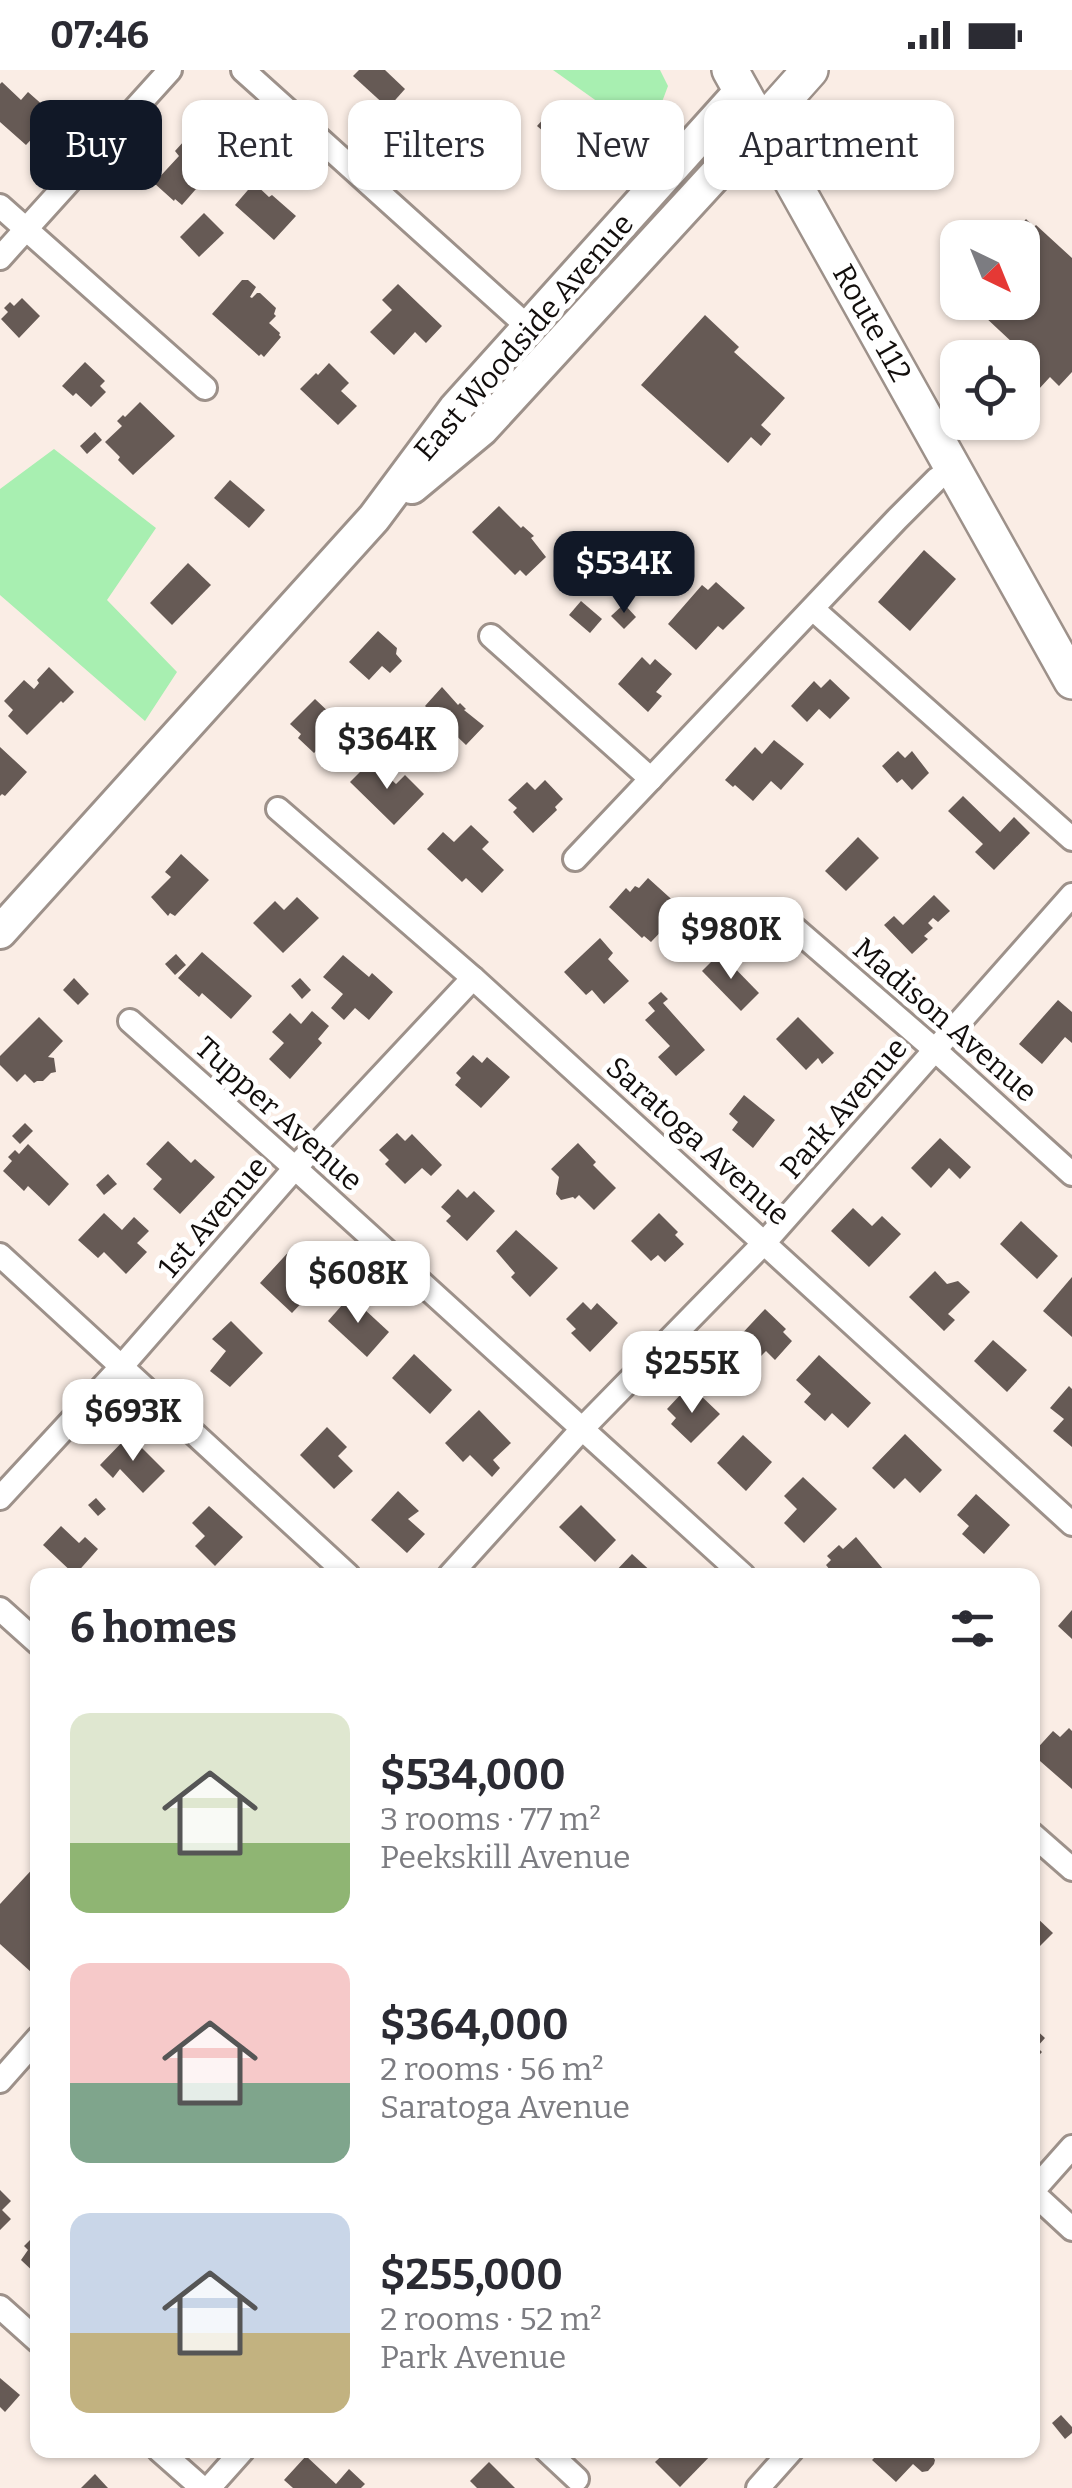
<!DOCTYPE html>
<meta charset="utf-8">
<style>
body{margin:0;font-family:Bitter,serif;background:#f2f2f3;color:#2b2b33;height:100vh;display:flex;flex-direction:column;font-size:38px;white-space:nowrap}
*{box-sizing:border-box;margin:0}
p{font-size:32px;color:#7c7c81}
.icon{flex:none;width:55px;height:55px;fill:none;stroke:currentColor;stroke-width:2;stroke-linecap:round;stroke-linejoin:round}
.map{position:relative;flex:1;overflow:hidden}
.sheet{position:absolute;left:30px;top:1498px;width:1010px;height:890px;display:flex;flex-direction:column;background:#fff;border-radius:20px;box-shadow:0 2px 8px #0004}
.sheet>*{flex:none}
.top-card{position:absolute;left:30px;top:30px;width:1012px;height:90px;display:flex;gap:20px}
.needle{width:65px;rotate:137deg}
.tools{position:absolute;left:940px;top:150px;display:grid;gap:20px}
.tools a{display:grid;place-items:center;width:100px;height:100px;border-radius:20px;background:#fff;box-shadow:0 2px 8px #0004;font-size:50px}
.price{position:absolute;translate:-50% -85px;padding:0 22px;border-radius:20px;background:#fff;color:#222;font-size:32px;line-height:65px;filter:drop-shadow(0 2px 5px #0008)}
.price::after{content:'';position:absolute;left:50%;top:60px;width:30px;height:22px;margin-left:-15px;background:inherit;clip-path:polygon(0 0,100% 0,50% 100%)}
.price.active{background:#111827;color:#fff}
ul{padding:0;list-style:none}
li{display:flex;align-items:center;gap:30px;height:250px;padding:0 40px}
li span{display:grid;place-items:center;flex:none;width:280px;height:200px;border-radius:20px;color:#555}
li>.icon{margin-inline-start:auto}
span .icon{width:120px;height:120px;fill:#fffc;stroke-width:1}
li b{font-size:42px}
h2{display:flex;justify-content:space-between;align-items:center;height:120px;padding:0 40px;font-size:42px}
.tag{padding:0 35px;border-radius:20px;background:#fff;box-shadow:0 2px 8px #0004;font-size:35px;line-height:90px}
.tag.active{background:#111827;color:#fff}
.status{display:flex;justify-content:space-between;align-items:center;height:70px;padding:0 50px;background:#fff;direction:ltr}
.status svg{height:28px;fill:currentColor}
.map>svg:first-child{display:block}
</style>
<div class="status"><b>07:46</b><svg viewBox="0 0 49 12"><path d="M0 12V9h3v3zM5 12V6h3v6zM10 12V3h3v9zM15 12V0h3v12zM26 1h20v11H26zM47 4h2v5h-2z"/></svg></div>
<div class="map">
<svg width="1072" height="2418" viewBox="0 0 1072 2418">
<rect width="100%" height="100%" fill="#faede5"/>
<g fill="#a8efb1">
<polygon points="553,0 660,0 668,16 651,61 598,32"/>
<polygon points="54,379 156,458 107,530 177,602 145,651 0,525 0,419"/>
</g>
<g fill="#665a55">
<polygon points="359,0 385,0 405,19 388,38 353,6"/>
<polygon points="2,12 21,30 28,22 54,45 26,75 0,52 0,14"/>
<polygon points="576,30 581,34 583,32 603,49 589,65 598,72 579,94 582,96 570,109 544,87 556,72 537,56 556,35 566,43"/>
<polygon points="194,60 222,86 193,116 196,119 182,135 175,129 174,131 154,113 179,86 175,81"/>
<polygon points="254,113 269,127 272,125 296,146 274,170 235,135"/>
<polygon points="204,143 224,163 199,187 180,167"/>
<polygon points="1026,149 1034,157 1036,155 1072,188 1072,302 1059,316 1050,307 1038,320 1022,306 1022,300 1031,290 969,232 1022,232 1022,168 1009,168"/>
<polygon points="242,210 248,210 256,217 250,227 252,228 257,223 260,223 276,238 274,244 276,246 269,253 280,263 279,265 281,267 264,287 261,284 259,286 212,244"/>
<polygon points="398,214 442,256 426,273 415,262 394,285 370,262 392,240 382,230"/>
<polygon points="22,228 40,246 19,268 1,249 8,242 4,238 10,232 14,236"/>
<polygon points="705,245 739,277 734,282 785,328 761,355 771,364 761,376 751,367 728,393 641,315"/>
<polygon points="85,292 105,311 100,316 106,322 91,337 76,323 73,326 62,316"/>
<polygon points="329,293 349,313 341,321 357,336 338,355 300,319 316,303 318,305"/>
<polygon points="140,332 175,366 133,405 118,390 120,387 105,372 122,356 117,351 123,345 125,347"/>
<polygon points="95,362 102,370 87,384 80,376"/>
<polygon points="230,410 265,440 249,458 214,428"/>
<polygon points="499,436 521,458 523,456 534,466 531,468 546,487 526,506 520,500 515,505 472,462"/>
<polygon points="924,480 956,509 910,561 878,532"/>
<polygon points="631,492 646,508 627,525 612,509"/>
<polygon points="188,493 211,515 172,555 150,533"/>
<polygon points="716,512 745,538 723,560 718,556 696,580 668,554 702,515 708,520"/>
<polygon points="581,531 602,549 590,563 569,545"/>
<polygon points="624,534 636,547 624,559 611,546"/>
<polygon points="378,561 397,578 396,584 402,591 390,603 382,596 369,610 349,592"/>
<polygon points="642,587 650,595 655,589 672,604 656,622 662,626 648,642 618,614"/>
<polygon points="49,597 74,622 63,633 61,631 27,665 8,646 13,640 4,631 24,610 34,619 39,613 37,610"/>
<polygon points="830,609 850,628 830,649 819,639 807,652 791,636 814,611 821,618"/>
<polygon points="442,617 458,635 460,633 466,639 464,640 484,656 466,675 425,636"/>
<polygon points="315,629 351,663 326,689 317,680 314,683 298,668 301,664 290,654"/>
<polygon points="774,670 804,694 781,720 771,711 753,731 735,715 733,717 725,710 755,677 762,684"/>
<polygon points="0,677 27,702 5,726 2,724 0,726"/>
<polygon points="898,681 905,688 912,681 929,703 912,720 902,709 897,713 882,696"/>
<polygon points="371,691 396,714 405,705 424,724 394,755 350,712"/>
<polygon points="545,710 563,729 555,737 557,740 533,763 513,742 517,738 508,730 527,712 535,720"/>
<polygon points="963,726 1000,762 1014,747 1030,763 994,800 975,782 983,774 948,741"/>
<polygon points="471,755 489,772 482,779 504,800 482,823 466,808 462,812 427,779 443,762 454,772"/>
<polygon points="858,767 879,788 846,821 825,801"/>
<polygon points="181,784 209,810 175,846 170,843 168,846 151,827 171,807 165,802"/>
<polygon points="648,808 679,836 684,846 678,851 670,852 651,872 644,866 642,868 609,837 626,818 630,822 635,816 639,818"/>
<polygon points="934,825 950,841 938,852 933,848 928,853 933,858 924,866 928,869 912,884 884,855 894,846 903,855"/>
<polygon points="297,827 319,848 283,883 253,853 275,831 284,840"/>
<polygon points="600,868 613,883 608,889 629,911 604,934 592,920 586,925 564,902"/>
<polygon points="202,882 252,926 231,949 202,923 199,927 178,908"/>
<polygon points="720,883 759,923 741,941 702,901"/>
<polygon points="176,884 186,895 175,905 165,894"/>
<polygon points="343,885 369,907 372,903 393,922 369,950 355,938 344,950 331,938 343,924 323,907"/>
<polygon points="74,908 89,924 78,935 63,920"/>
<polygon points="300,908 311,920 302,929 291,916"/>
<polygon points="661,922 668,929 663,933 705,980 676,1006 658,987 670,976 645,950 655,941 648,933"/>
<polygon points="1058,930 1072,942 1072,973 1065,967 1042,994 1019,974"/>
<polygon points="312,941 329,956 318,969 322,973 290,1009 269,989 284,973 272,962 290,943 301,954"/>
<polygon points="39,947 63,971 48,987 54,988 56,1002 51,1003 43,1011 37,1011 34,1013 25,1004 17,1012 0,995 0,986"/>
<polygon points="798,947 834,983 822,994 818,988 806,1000 776,969"/>
<polygon points="473,985 482,993 487,987 510,1007 481,1038 455,1015 461,1008 456,1003"/>
<polygon points="744,1025 775,1050 753,1078 732,1060 738,1052 729,1044"/>
<polygon points="25,1053 33,1061 20,1074 12,1066"/>
<polygon points="397,1063 405,1071 412,1064 442,1095 431,1106 422,1098 405,1114 385,1094 389,1090 379,1080"/>
<polygon points="940,1068 971,1097 960,1109 949,1098 931,1118 911,1098"/>
<polygon points="168,1071 191,1093 195,1089 215,1107 180,1144 153,1119 162,1109 146,1094"/>
<polygon points="578,1073 596,1092 593,1095 616,1118 594,1140 579,1125 575,1129 573,1127 561,1130 556,1124 559,1107 551,1099"/>
<polygon points="28,1074 69,1114 49,1136 28,1116 24,1121 3,1101 12,1091 8,1087 15,1080 19,1084"/>
<polygon points="108,1104 117,1114 104,1125 96,1115"/>
<polygon points="458,1119 467,1128 474,1121 495,1141 467,1171 446,1151 451,1146 441,1137"/>
<polygon points="853,1138 872,1156 882,1146 901,1164 869,1197 831,1161"/>
<polygon points="104,1143 122,1160 134,1147 149,1161 137,1173 147,1182 126,1204 104,1182 98,1188 78,1170"/>
<polygon points="659,1143 678,1162 675,1165 684,1174 665,1192 658,1185 651,1191 631,1171"/>
<polygon points="1021,1151 1058,1186 1037,1209 1000,1174"/>
<polygon points="516,1160 558,1198 530,1227 511,1207 515,1203 496,1181"/>
<polygon points="294,1176 315,1196 298,1214 310,1224 292,1243 260,1213"/>
<polygon points="935,1201 947,1214 958,1211 970,1222 948,1244 955,1250 944,1261 909,1227"/>
<polygon points="1072,1207 1072,1267 1043,1241"/>
<polygon points="350,1226 389,1262 367,1287 328,1251"/>
<polygon points="583,1232 591,1240 597,1233 618,1253 590,1282 571,1263 576,1259 566,1249"/>
<polygon points="765,1239 786,1259 783,1262 792,1271 775,1290 766,1281 759,1288 737,1269"/>
<polygon points="231,1251 263,1283 230,1317 210,1301 226,1281 212,1269"/>
<polygon points="993,1270 1027,1300 1007,1322 974,1291"/>
<polygon points="414,1284 452,1320 430,1344 392,1308"/>
<polygon points="819,1285 871,1333 848,1358 832,1343 825,1351 804,1332 811,1324 796,1310"/>
<polygon points="702,1296 709,1303 698,1314 691,1306"/>
<polygon points="1069,1316 1072,1319 1072,1377 1053,1361 1064,1349 1050,1338"/>
<polygon points="682,1323 690,1331 698,1323 720,1344 691,1373 671,1354 676,1348 667,1339"/>
<polygon points="479,1340 511,1373 493,1390 500,1398 492,1407 470,1385 463,1392 445,1373"/>
<polygon points="327,1357 347,1377 338,1386 353,1401 334,1419 300,1385"/>
<polygon points="905,1364 942,1400 920,1423 905,1408 894,1419 872,1398"/>
<polygon points="129,1365 165,1401 143,1423 120,1399 113,1408 100,1395"/>
<polygon points="743,1365 772,1392 746,1421 717,1393"/>
<polygon points="803,1407 837,1439 804,1473 784,1453 797,1439 784,1426"/>
<polygon points="398,1421 419,1441 408,1449 425,1464 407,1483 371,1450"/>
<polygon points="976,1424 1010,1455 984,1484 962,1464 969,1456 957,1445"/>
<polygon points="96,1428 106,1439 98,1446 88,1435"/>
<polygon points="581,1435 616,1470 595,1492 559,1457"/>
<polygon points="209,1436 243,1467 215,1496 195,1476 205,1466 192,1453"/>
<polygon points="61,1456 79,1473 85,1467 98,1479 75,1505 43,1475"/>
<polygon points="856,1467 883,1499 876,1505 834,1505 826,1495 831,1490 827,1486 839,1475 843,1479"/>
<polygon points="632,1484 655,1505 612,1505"/>
<polygon points="1072,1540 1072,1569 1058,1556"/>
<polygon points="1069,1658 1072,1661 1072,1719 1032,1684 1053,1661 1060,1667"/>
<polygon points="38,1793 38,1895 31,1902 0,1874 0,1834"/>
<polygon points="1035,1846 1053,1863 1032,1884 1032,1848"/>
<polygon points="1032,1956 1045,1968 1037,1977 1042,1982 1032,1993"/>
<polygon points="0,2120 11,2131 2,2140 11,2149 0,2160"/>
<polygon points="38,2162 38,2206 21,2190 28,2180 24,2176"/>
<polygon points="0,2308 20,2325 5,2342 0,2337"/>
<polygon points="1061,2345 1072,2357 1072,2363 1065,2369 1052,2353"/>
<polygon points="668,2380 716,2380 680,2417 655,2392"/>
<polygon points="882,2380 939,2380 933,2387 935,2390 934,2394 928,2401 922,2402 913,2394 896,2412 872,2390"/>
<polygon points="306,2386 336,2414 349,2399 365,2414 361,2418 293,2418 284,2410"/>
<polygon points="489,2392 515,2418 477,2418 470,2411"/>
<polygon points="95,2404 108,2418 81,2418"/>
</g>
<g fill="none" stroke-linecap="round" stroke-linejoin="round">
<defs>
<g id="minor">
<polyline points="243,0 528,257"/>
<polyline points="0,136 205,318"/>
<polyline points="0,188 170,0"/>
<polyline points="814,540 1072,769"/>
<polyline points="491,566 651,709"/>
<polyline points="278,739 473,908 1072,1454"/>
<polyline points="575,789 897,449 937,409 953,398"/>
<polyline points="777,843 935,980 1072,1104"/>
<polyline points="130,951 295,1098 743,1505"/>
<polyline points="0,1185 348,1505"/>
<polyline points="0,1428 122,1296 295,1098 473,908"/>
<polyline points="450,1505 581,1360 765,1172 1072,825"/>
<polyline points="0,1539 38,1573"/>
<polyline points="1032,1764 1072,1799"/>
<polyline points="0,2011 38,1968"/>
<polyline points="1032,2122 1072,2077"/>
<polyline points="1032,2122 1072,2159"/>
<polyline points="0,2237 38,2271"/>
<polyline points="159,2380 202,2418"/>
<polyline points="546,2380 577,2409"/>
<polyline points="209,2418 243,2380"/>
<polyline points="758,2418 792,2380"/>
</g>
<g id="secondary">
<polyline points="412,417 482,359 761,55"/>
<polyline points="0,862 374,448 455,339 742,20"/>
</g>
<g id="primary">
<polyline points="730,0 1072,611"/>
<polyline points="761,55 810,0"/>
</g>
</defs>
<use href="#minor" stroke="#9d918a" stroke-width="28"/>
<use href="#secondary" stroke="#9d918a" stroke-width="38"/>
<use href="#primary" stroke="#9d918a" stroke-width="40"/>
<use href="#minor" stroke="#fff" stroke-width="22"/>
<use href="#secondary" stroke="#fff" stroke-width="32"/>
<use href="#primary" stroke="#fff" stroke-width="35"/>
</g>
<g text-anchor="middle" stroke-width="10" stroke-linejoin="round" paint-order="stroke">
<g font-size="30" fill="#120e0c" stroke="#fff">
<text transform="translate(872 253) rotate(61)" y="10">Route 112</text>
<text transform="translate(524 267) rotate(-49)" y="10">East Woodside Avenue</text>
<text transform="translate(945 950) rotate(41)" y="10">Madison Avenue</text>
<text transform="translate(844 1038) rotate(-49)" y="10">Park Avenue</text>
<text transform="translate(279 1044) rotate(42)" y="10">Tupper Avenue</text>
<text transform="translate(698 1071) rotate(42)" y="10">Saratoga Avenue</text>
<text transform="translate(213 1147) rotate(-49)" y="10">1st Avenue</text>
</g>
</g>
</svg>
<div class="tools">
<a><svg class="needle" viewBox="-14 -14 28 28"><path d="M0-13l5 13h-10z" fill="#e53935"/><path d="M0 13l5-13h-10z" fill="#7c7c81"/></svg></a>
<a><svg class="icon" aria-label="locate" viewBox="0 0 24 24"><circle cx="12" cy="12" r="6"/><path d="M12 2v4M12 18v4M2 12h4M18 12h4"/></svg></a>
</div>
<b class="price active" style="left:624px;top:546px">$534K</b>
<b class="price" style="left:387px;top:722px">$364K</b>
<b class="price" style="left:731px;top:912px">$980K</b>
<b class="price" style="left:358px;top:1256px">$608K</b>
<b class="price" style="left:692px;top:1346px">$255K</b>
<b class="price" style="left:133px;top:1394px">$693K</b>
<div class="top-card">
<a class="tag active">Buy</a>
<a class="tag">Rent</a>
<a class="tag">Filters</a>
<a class="tag">New</a>
<a class="tag">Apartment</a>
</div>
<section class="sheet">
<h2>6 homes<svg class="icon" aria-label="filters" viewBox="0 0 24 24"><path d="M4 7h16M4 17h16"/><circle cx="9" cy="7" r="2"/><circle cx="15" cy="17" r="2"/></svg></h2>
<ul>
<li><span style="background:linear-gradient(#dfe7d0 65%,#8fb573 0)"><svg class="icon" aria-label="home" viewBox="0 0 24 24"><path d="M3 11l9-7 9 7M6 9v11h12V9"/></svg></span><div><b>$534,000</b><p>3 rooms · 77 m²</p><p>Peekskill Avenue</p></div></li>
<li><span style="background:linear-gradient(#f6c9c9 60%,#7fa58c 0)"><svg class="icon" aria-label="home" viewBox="0 0 24 24"><path d="M3 11l9-7 9 7M6 9v11h12V9"/></svg></span><div><b>$364,000</b><p>2 rooms · 56 m²</p><p>Saratoga Avenue</p></div></li>
<li><span style="background:linear-gradient(#c9d6e8 60%,#c2b280 0)"><svg class="icon" aria-label="home" viewBox="0 0 24 24"><path d="M3 11l9-7 9 7M6 9v11h12V9"/></svg></span><div><b>$255,000</b><p>2 rooms · 52 m²</p><p>Park Avenue</p></div></li>
</ul>
</section>
</div>
